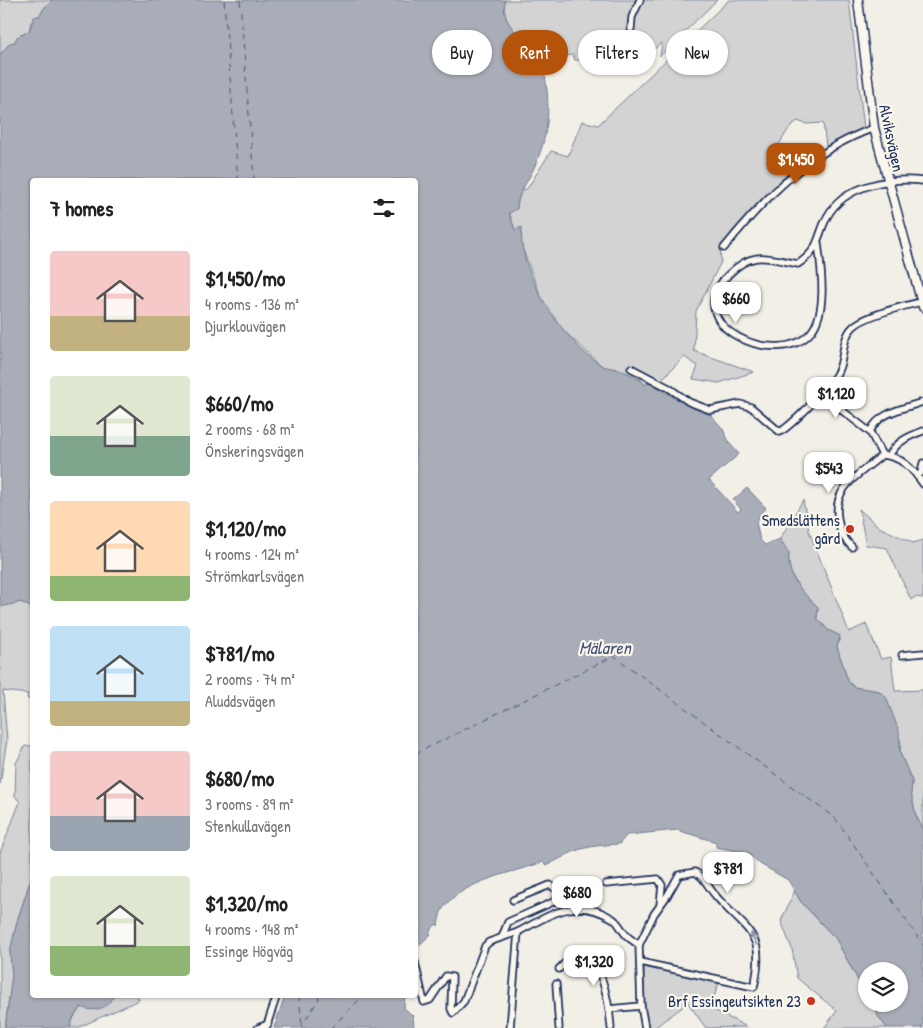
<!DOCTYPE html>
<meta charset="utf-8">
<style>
body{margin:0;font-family:"Patrick Hand",sans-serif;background:#f6f6f6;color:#222;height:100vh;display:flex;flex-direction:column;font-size:19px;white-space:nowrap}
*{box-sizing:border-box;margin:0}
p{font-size:16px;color:#767676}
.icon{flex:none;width:28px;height:28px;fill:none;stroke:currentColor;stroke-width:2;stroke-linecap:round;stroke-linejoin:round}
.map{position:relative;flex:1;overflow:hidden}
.sheet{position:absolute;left:30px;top:178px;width:388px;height:820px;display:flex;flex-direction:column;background:#fff;border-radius:5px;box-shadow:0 1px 4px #0004}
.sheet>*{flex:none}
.top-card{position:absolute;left:432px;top:30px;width:415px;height:45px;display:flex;gap:10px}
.controls{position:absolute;left:858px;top:962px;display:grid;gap:10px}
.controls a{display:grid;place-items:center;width:50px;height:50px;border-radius:50%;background:#fff;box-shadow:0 1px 4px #0004;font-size:25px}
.price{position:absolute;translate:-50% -42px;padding:0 11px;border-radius:10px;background:#fff;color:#222;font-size:16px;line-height:32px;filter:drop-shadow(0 1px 2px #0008)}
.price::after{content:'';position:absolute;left:50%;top:30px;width:15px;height:11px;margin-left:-8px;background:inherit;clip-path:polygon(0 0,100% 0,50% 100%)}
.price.selected{background:#b45309;color:#fff}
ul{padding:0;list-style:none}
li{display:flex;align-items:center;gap:15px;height:125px;padding:0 20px}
li span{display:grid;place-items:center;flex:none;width:140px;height:100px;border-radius:5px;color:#555}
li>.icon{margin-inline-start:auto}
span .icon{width:60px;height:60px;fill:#fffc;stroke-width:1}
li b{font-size:21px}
h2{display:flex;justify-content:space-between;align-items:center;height:60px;padding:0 20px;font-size:21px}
.pill{padding:0 18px;border-radius:22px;background:#fff;box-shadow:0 1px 4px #0004;font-size:18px;line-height:45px}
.pill.selected{background:#b45309;color:#fff}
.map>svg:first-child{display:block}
</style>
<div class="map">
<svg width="923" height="1028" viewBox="0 0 923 1028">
<rect width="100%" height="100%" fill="#f2efe6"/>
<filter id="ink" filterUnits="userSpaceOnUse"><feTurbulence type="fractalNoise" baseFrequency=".02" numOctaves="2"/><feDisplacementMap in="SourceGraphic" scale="10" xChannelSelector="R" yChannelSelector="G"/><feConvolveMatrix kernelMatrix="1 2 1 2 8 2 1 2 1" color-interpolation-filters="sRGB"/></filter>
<g filter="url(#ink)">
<g fill="#d2d3d2" stroke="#768198">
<path d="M0,0H52C45,7 39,16 31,22L29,31L17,37L15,42L10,43L0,55Z"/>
<path d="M505,0H717L660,56L662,43L650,52L635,53L632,58L618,62L575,60L573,55L561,56L544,70C529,65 525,49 518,36C515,31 510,26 507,20C504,13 504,7 505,0Z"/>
<polygon points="729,0 849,0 864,129 826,146 823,123 807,124 797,121 788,130 776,149 791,172 720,246 721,262 696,311 694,351 754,372 719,383 693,379 698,366 684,357 661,380 649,382 645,385 640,379 617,369 603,367 564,331 544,305 520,242 522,228 515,230 509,212 516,209 521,190 527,189 551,151 568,156 582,121 598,125"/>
<path d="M803,500L809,531L849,632L866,624L881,659L891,657L895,691L923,690V829L916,816L911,793L912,781L900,753L901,743L886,698L879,691L854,687L848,681L837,647L840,636L828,630L817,618L818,607C802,592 786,576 789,553L780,539Z"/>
<polygon points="859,509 879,527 913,543 923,540 923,598 915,597 911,600 887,548 866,545"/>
<polygon points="21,602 32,608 32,703 27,698 28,694 3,691 7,740 0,784 0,607"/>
<polygon points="25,746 32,746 32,876 18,918 10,952 12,976 5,1028 0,1028 0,853 20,802 15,796 16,763"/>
<polygon points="795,890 801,902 836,939 859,982 860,992 866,998 866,1004 875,1004 878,1016 887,1028 824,1028 837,1011 797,978 792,949 781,921"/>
<polygon points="644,967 719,983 710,1008 747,1027 706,1028 688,1003 654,1028 648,1028 644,1003"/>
<path d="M114,995H137L139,1000L77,1028H70C76,1003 91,1004 113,997Z"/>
</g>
<g fill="#a9adb7" stroke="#707b93">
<path d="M52,0H505C504,7 504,13 507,20C510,26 515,31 518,36C525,49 529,65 544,70C551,107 549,136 533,170C527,183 517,194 517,209L509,213L515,230L522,227C516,271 564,342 601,365C606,368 611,367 616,369C625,371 640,378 645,385L649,382L685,404L710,414L723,429L730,444L739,454L709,480L738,512L741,509L733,500L747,488L766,508L756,522L760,540L765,545L780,539L789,553C786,577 802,592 818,607L817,618L828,630L840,636L837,647L848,681L854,687L879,691L886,697L899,731L900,753L912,781L911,793L916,816L923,829V1028H887L878,1016L875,1004H899V971H866V998L860,992L859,982L836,939L801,902L788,880L760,864L748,853L716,847V842L677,830L627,835L619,844C604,845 589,846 575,851C565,855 556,862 546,865L543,862C513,873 465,880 444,907C440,912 439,920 438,926L436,924L429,932L431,934L415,949V180H32V608L21,602L0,607V55L10,43L15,42L17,37L29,31L34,17L40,16L44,8Z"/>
<path d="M32,876V995H114C108,1009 94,1013 81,1007L73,1018L70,1028H5L12,976L10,952L18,918Z"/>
<polygon points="285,995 405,995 404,1008 413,1016 414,1028 274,1028"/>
</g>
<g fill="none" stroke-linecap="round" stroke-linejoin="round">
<g stroke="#465579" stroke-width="1" stroke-dasharray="6 5" stroke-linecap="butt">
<polyline points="224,0 238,180"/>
<polyline points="240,0 254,180"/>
<polyline points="415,754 614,656 836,819 923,945"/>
<polyline points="299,995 302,1028"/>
<polyline points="300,1028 319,999 318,995"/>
<polyline points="331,1028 364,995"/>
</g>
<defs>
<g id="minor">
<polyline points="631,29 632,17 640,0"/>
<path d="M818,243C821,268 828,311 811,332C781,370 675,327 729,274C753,250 767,258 798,264C820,249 816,239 827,217C844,185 891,177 923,181"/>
<path d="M724,248C766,196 810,151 874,128"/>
<path d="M631,368L669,388L689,402L710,410L740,404L751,407L780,432C794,423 831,386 838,371C845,357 841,339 853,327C865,315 904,306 921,302"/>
<path d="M823,391L844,412L870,432L882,455C901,456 913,469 923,484"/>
<path d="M870,432C878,412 905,408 923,402"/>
<path d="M889,456C896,442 909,436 923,431"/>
<polyline points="917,476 921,473 923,463"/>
<path d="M852,547C843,538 840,532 838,519C832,486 860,475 882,455"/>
<polyline points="902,655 923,653"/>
<polyline points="606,884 658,879 662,885 660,905"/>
<polyline points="502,937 508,922 553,902 558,898 559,891 550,885 513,900"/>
<path d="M639,945L654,914L667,896L676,880L679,875L695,872C706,878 707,886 715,895C746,932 767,931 754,987L640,962"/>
<polyline points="415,962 424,1002 430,1000 446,976 452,977 451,1009 453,1013 464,1001 485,946 489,942 518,932"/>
<path d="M559,969C598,924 609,1003 611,1028"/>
<polyline points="556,984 559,1028"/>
<polyline points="609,1009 641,1006"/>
<polyline points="258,1028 268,1024"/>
<polyline points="266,1028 277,995"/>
<path d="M510,1028L518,932C550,915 575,896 612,918C619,922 621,930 627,936C630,939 635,942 639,945L641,1006L645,1028"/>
</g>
<polyline id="tertiary" points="858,0 874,128 923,307"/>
</defs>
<use href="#minor" stroke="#1b2f5e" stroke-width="9"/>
<use href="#tertiary" stroke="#1b2f5e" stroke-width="11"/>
<use href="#minor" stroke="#fbf7ec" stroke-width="5.5"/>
<use href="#tertiary" stroke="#fbf7ec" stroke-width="8"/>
</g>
<defs><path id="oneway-solid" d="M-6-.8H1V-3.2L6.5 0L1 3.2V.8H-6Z" transform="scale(1.25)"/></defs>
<use fill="#8b93a5" href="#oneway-solid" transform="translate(754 939) rotate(-114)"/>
</g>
<g fill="#c8321e" stroke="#fbf7ec" stroke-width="2">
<circle cx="850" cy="529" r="5"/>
<circle cx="811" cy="1001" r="5"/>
</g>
<g text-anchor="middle" stroke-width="4.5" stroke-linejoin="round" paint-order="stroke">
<g font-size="16" fill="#1b2f5e" stroke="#fbf7ec">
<text transform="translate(892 138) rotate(78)" y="6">Alviksvägen</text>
</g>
<g font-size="16" fill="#1b2f5e" stroke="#fbf7ec" text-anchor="end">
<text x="840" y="526">Smedslättens<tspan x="840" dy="18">gård</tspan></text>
<text x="801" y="1007">Brf Essingeutsikten 23</text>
</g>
<g font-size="18" font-style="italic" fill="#465579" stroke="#fbf7ec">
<text x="605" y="654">Mälaren</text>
</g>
</g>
</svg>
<div class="controls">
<a><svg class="icon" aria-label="layers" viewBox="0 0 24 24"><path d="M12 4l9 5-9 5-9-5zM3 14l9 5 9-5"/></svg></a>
</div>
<b class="price selected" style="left:796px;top:185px">$1,450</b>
<b class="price" style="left:736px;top:324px">$660</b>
<b class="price" style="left:836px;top:419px">$1,120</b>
<b class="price" style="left:829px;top:494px">$543</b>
<b class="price" style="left:728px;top:894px">$781</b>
<b class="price" style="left:577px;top:918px">$680</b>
<b class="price" style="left:594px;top:987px">$1,320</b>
<div class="top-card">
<a class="pill">Buy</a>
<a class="pill selected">Rent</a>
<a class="pill">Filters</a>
<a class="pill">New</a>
</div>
<section class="sheet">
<h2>7 homes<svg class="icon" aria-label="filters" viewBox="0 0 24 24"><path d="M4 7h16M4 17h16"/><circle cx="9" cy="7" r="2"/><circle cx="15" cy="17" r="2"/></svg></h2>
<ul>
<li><span style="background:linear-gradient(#f6c9c9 65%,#c2b280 0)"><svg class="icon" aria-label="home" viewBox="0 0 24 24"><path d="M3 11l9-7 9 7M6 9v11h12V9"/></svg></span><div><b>$1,450/mo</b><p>4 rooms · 136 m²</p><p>Djurklouvägen</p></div></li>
<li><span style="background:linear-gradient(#dfe7d0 60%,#7fa58c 0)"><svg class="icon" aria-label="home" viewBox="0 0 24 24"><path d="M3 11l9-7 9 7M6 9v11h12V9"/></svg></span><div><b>$660/mo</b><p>2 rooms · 68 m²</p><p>Önskeringsvägen</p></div></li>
<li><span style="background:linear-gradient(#ffd9b3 75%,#8fb573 0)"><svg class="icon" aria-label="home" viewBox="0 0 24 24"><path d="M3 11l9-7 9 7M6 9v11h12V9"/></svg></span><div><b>$1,120/mo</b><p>4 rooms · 124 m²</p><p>Strömkarlsvägen</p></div></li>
<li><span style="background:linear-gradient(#bfe0f5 75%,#c2b280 0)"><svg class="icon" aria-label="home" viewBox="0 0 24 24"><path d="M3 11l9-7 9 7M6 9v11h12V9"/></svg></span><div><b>$781/mo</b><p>2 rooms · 74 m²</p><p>Aluddsvägen</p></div></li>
<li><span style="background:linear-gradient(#f6c9c9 65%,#9aa5b1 0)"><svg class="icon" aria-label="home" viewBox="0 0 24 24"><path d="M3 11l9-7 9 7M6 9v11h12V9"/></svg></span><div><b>$680/mo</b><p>3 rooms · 89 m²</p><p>Stenkullavägen</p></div></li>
<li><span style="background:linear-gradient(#dfe7d0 70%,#8fb573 0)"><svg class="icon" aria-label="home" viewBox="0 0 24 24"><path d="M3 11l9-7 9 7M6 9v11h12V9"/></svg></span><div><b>$1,320/mo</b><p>4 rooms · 148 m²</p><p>Essinge Högväg</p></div></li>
</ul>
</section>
</div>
